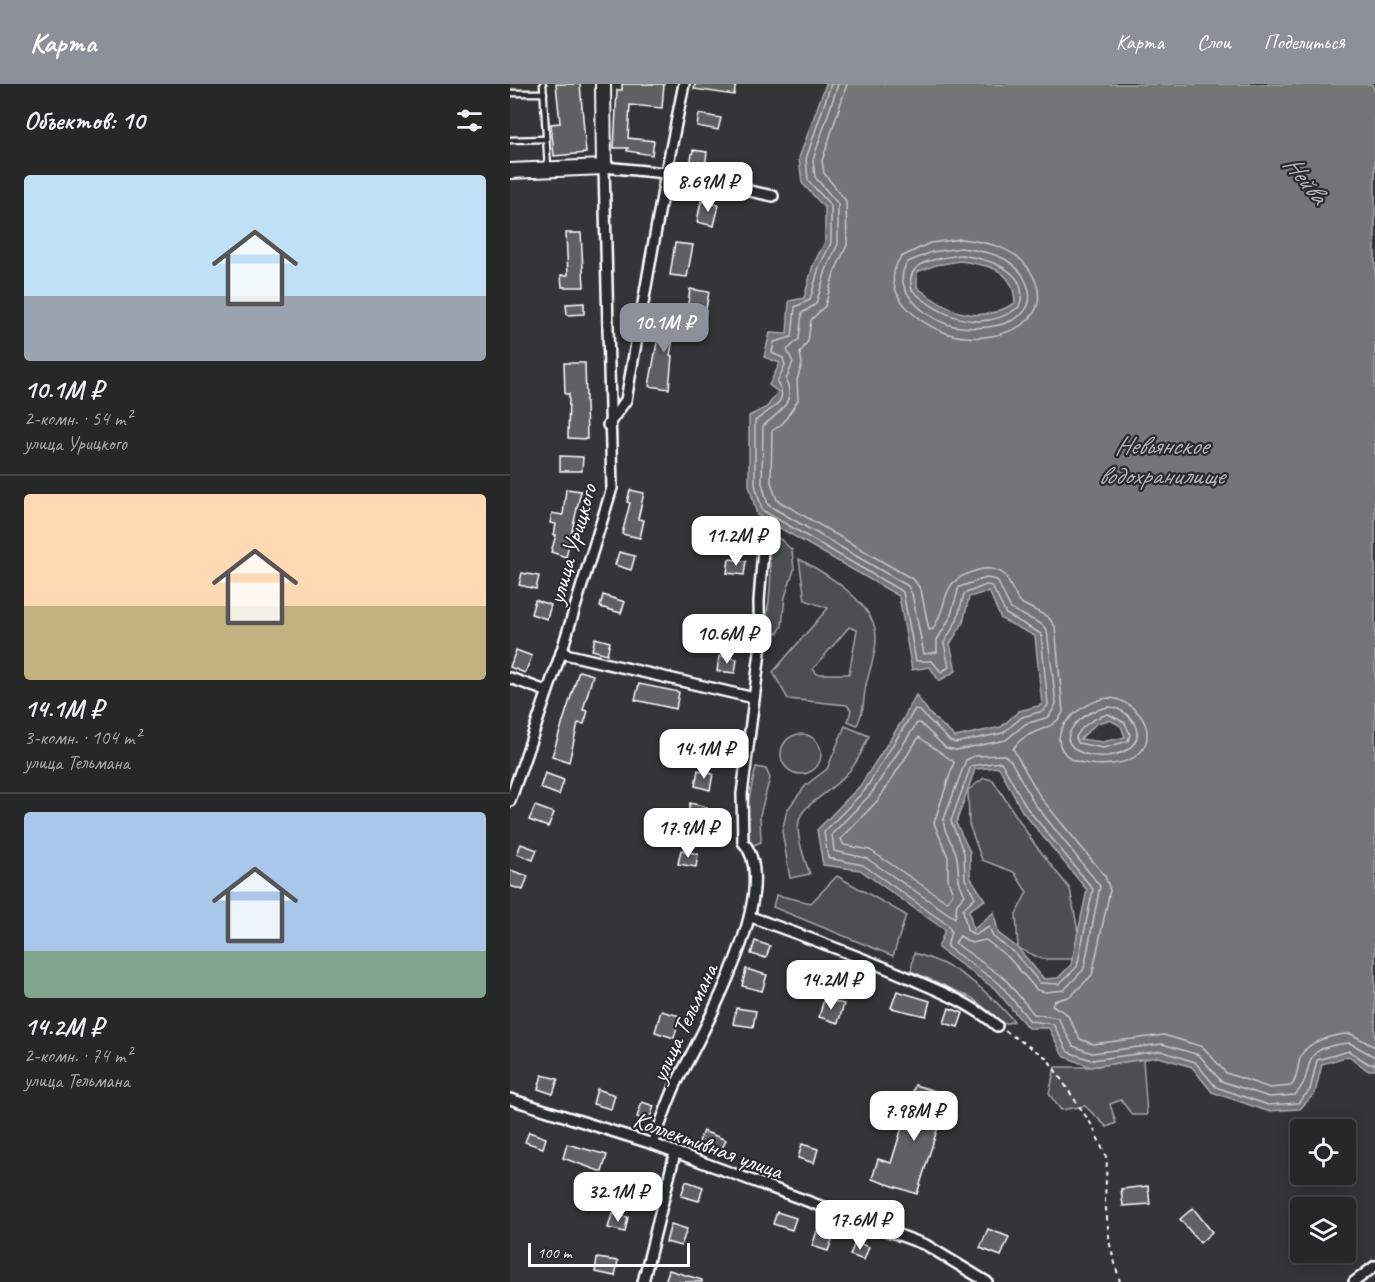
<!DOCTYPE html>
<html lang="ru">
<meta charset="utf-8">
<style>
body{margin:0;font-family:Caveat,sans-serif;background:#323434;color:#f1f3f6;height:100vh;display:flex;flex-direction:column;font-size:22px;white-space:nowrap}
*{box-sizing:border-box;margin:0}
p{font-size:20px;color:#a4a6a8}
.icon{flex:none;width:33px;height:33px;fill:none;stroke:currentColor;stroke-width:2;stroke-linecap:round;stroke-linejoin:round}
.map{position:relative;flex:1;overflow:hidden}
.sheet{display:flex;flex-direction:column;background:#262828;width:510px}
.sheet>*{flex:none}
.tools{position:absolute;left:780px;top:1035px;display:grid;gap:12px}
.tools a{display:grid;place-items:center;width:66px;height:66px;border-radius:6px;background:#262828;box-shadow:0 3px 15px #0003,0 0 0 2px #424445;font-size:30px}
.scale{position:absolute;left:18px;bottom:15px;width:162px;box-sizing:border-box;padding-left:6px;border:3px solid #fff;border-top:0;font-size:16px;line-height:21px;white-space:nowrap;color:#fff;-webkit-text-stroke:4px #2a2d2e;paint-order:stroke}
.price{position:absolute;translate:-50% -51px;padding:0 14px;border-radius:12px;background:#fff;color:#222;font-size:20px;line-height:39px;filter:drop-shadow(0 2px 3px #0008)}
.price::after{content:'';position:absolute;left:50%;top:36px;width:18px;height:14px;margin-left:-9px;background:inherit;clip-path:polygon(0 0,100% 0,50% 100%)}
.price.selected{background:#8c9099;color:#fff}
ul{padding:0;list-style:none}
li{display:grid;align-content:center;gap:12px;height:318px;padding:0 24px}
li+li{border-top:2px solid #424445}
li span{display:grid;place-items:center;height:186px;border-radius:6px;color:#555}
li>.icon{margin-inline-start:auto}
span .icon{width:108px;height:108px;fill:#fffc;stroke-width:1}
li b{font-size:26px}
h2{display:flex;justify-content:space-between;align-items:center;height:72px;padding:0 24px;font-size:26px}
header{display:flex;align-items:center;gap:36px;box-sizing:border-box;height:84px;padding:0 30px;background:#8c9099;color:#fff}
header strong{font-size:28px}
nav{display:flex;gap:33px;margin-inline-start:auto;font-size:21px}
main{display:flex;flex:1;min-height:0}
.map>svg:first-child{display:block}
</style>
<header>
<strong>Карта</strong>
<nav><a>Карта</a><a>Слои</a><a>Поделиться</a></nav>
</header>
<main>
<section class="sheet">
<h2>Объектов: 10<svg class="icon" aria-label="filters" viewBox="0 0 24 24"><path d="M4 7h16M4 17h16"/><circle cx="9" cy="7" r="2"/><circle cx="15" cy="17" r="2"/></svg></h2>
<ul>
<li><span style="background:linear-gradient(#bfe0f5 65%,#9aa5b1 0)"><svg class="icon" aria-label="home" viewBox="0 0 24 24"><path d="M3 11l9-7 9 7M6 9v11h12V9"/></svg></span><div><b>10.1M ₽</b><p>2-комн. · 54 m²</p><p>улица Урицкого</p></div></li>
<li><span style="background:linear-gradient(#ffd9b3 60%,#c2b280 0)"><svg class="icon" aria-label="home" viewBox="0 0 24 24"><path d="M3 11l9-7 9 7M6 9v11h12V9"/></svg></span><div><b>14.1M ₽</b><p>3-комн. · 104 m²</p><p>улица Тельмана</p></div></li>
<li><span style="background:linear-gradient(#a9c7e8 75%,#7fa58c 0)"><svg class="icon" aria-label="home" viewBox="0 0 24 24"><path d="M3 11l9-7 9 7M6 9v11h12V9"/></svg></span><div><b>14.2M ₽</b><p>2-комн. · 74 m²</p><p>улица Тельмана</p></div></li>
</ul>
</section>
<div class="map">
<svg width="865" height="1198" viewBox="0 0 865 1198">
<rect width="100%" height="100%" fill="#333536"/>
<filter id="ink" filterUnits="userSpaceOnUse"><feTurbulence type="fractalNoise" baseFrequency=".0167" numOctaves="2"/><feDisplacementMap in="SourceGraphic" scale="12" xChannelSelector="R" yChannelSelector="G"/><feConvolveMatrix kernelMatrix="1 2 1 2 8 2 1 2 1" color-interpolation-filters="sRGB"/></filter>
<g filter="url(#ink)">
<g fill="#4c4f50" stroke="#a6a7a8" stroke-width="1.5" fill-rule="evenodd">
<path d="M223,437L270,455L282,466L284,486L275,513L272,542L268,549L259,548L256,539C258,521 269,467 248,459C236,455 223,455 212,450L216,440Z"/>
<path d="M289,475C316,489 368,521 366,555C366,573 358,588 355,606C353,622 354,625 347,641L338,637L341,626L337,621L278,615L263,588L318,524L295,516ZM339,543L347,546L339,590H307L303,585Z"/>
<path d="M335,642L359,652C354,662 349,676 341,685C302,731 270,713 300,790L280,794L272,747L277,726L296,701L317,685Z"/>
<circle cx="291" cy="670" r="20"/>
<path d="M246,683L256,685L260,694L250,731L251,758L239,763C232,736 240,710 246,683Z"/>
<polygon points="474,694 483,696 523,758 560,805 568,848 563,875 532,875 508,864 506,830 517,808 504,788 472,776 459,740 458,706"/>
<polygon points="327,792 396,831 383,872 263,823 266,811 301,819"/>
<path d="M404,869C447,881 475,904 504,937L494,940L462,914L401,887Z"/>
<polygon points="633,975 637,1031 622,1031 611,1016 600,1020 606,1039 597,1043 575,1022 551,1026 539,1010 545,983 580,983"/>
</g>
<path fill="#737576" stroke="#abacad" stroke-width="1.5" fill-rule="evenodd" d="M316,0H862L865,8V986H857L839,972L812,980L805,1009L790,1025L757,1027L702,1008L682,983L649,973L580,983L553,972L539,944H518L485,905L428,864L435,846L350,786L313,781L307,746L350,702L392,637L406,611L420,630L445,653L491,643L509,627L532,621L525,552L491,535L479,507L459,513L453,539L440,560L446,587L429,597L420,583L402,586L389,512L247,431L239,401V332L257,323L268,308L259,301L270,279L254,273L260,249L277,250L279,217L294,214L303,181L315,158V124L292,99L289,74ZM450,177C479,182 504,184 505,219C468,242 437,228 407,203V188L426,181ZM600,636L611,642L615,653L593,658L570,655L587,639ZM489,683L512,727L577,806L561,881L548,894L534,895L508,864L488,849L484,828L463,846L459,826L475,816L460,793V768L446,739L465,685Z"/>
<g fill="none" stroke-linecap="round" stroke-linejoin="round">
<g stroke="#c7c8c8" stroke-width="1.5">
<path d="M321,0L296,75L298,96L321,122V159L309,183L300,216L285,223L282,253L264,258L262,269L273,274L275,281L267,298C282,319 257,326 245,337V400L252,426L393,508L406,577H422L431,588L439,583L434,559L447,536L454,510L476,501L482,502L496,530L531,550L538,621L533,627L512,633L493,649L445,659L440,657L409,626L405,625L355,706L314,748L318,774L353,781L438,841L441,847L437,863L490,900L520,937L543,940L558,968L581,976L651,967L685,978L706,1003L758,1021L788,1019L800,1006L807,976L839,967L859,980H865"/>
<path d="M328,0L303,76L305,93L328,120V160L316,186L306,220L292,229L289,255L277,266L283,278L276,296C287,318 267,330 253,342L252,399L258,421L398,502L402,510L414,570L427,568V556L440,534L449,503L476,494L487,496L501,525L531,540L537,546L546,620L539,633L515,640L496,656L446,666L436,664L410,639H407L361,710L322,750L324,767L356,774L445,834L447,820L455,811C444,790 451,787 446,770C443,758 432,748 434,735L456,676L464,672L494,671L501,677L524,719L590,802L574,885L554,906L535,908L527,906L499,874L476,856L461,859L450,852L445,859L495,895L524,930L548,934L563,962L582,969L652,960L689,971L711,997L759,1013L785,1011C810,985 782,964 840,959L865,973"/>
<path d="M337,0L312,77L314,89L336,117L337,161L324,189L315,222L301,236L298,257L290,269L292,280L287,296L288,316L273,339L262,347L261,398L267,416L404,496L411,506L419,546L423,545C442,514 427,498 468,486C478,484 486,484 495,491L509,518L538,533L545,542L553,628C543,650 518,642 503,665L531,714L595,792L600,806L582,891L561,912L544,917L542,921L557,930L570,955L583,960L654,951L693,963L716,989L760,1004L781,1002C788,995 787,984 790,974C796,957 824,950 841,950L865,963"/>
<path d="M451,155C478,158 508,164 522,190C551,243 477,262 439,250C409,241 366,207 391,173L420,159Z"/>
<path d="M451,164C474,167 502,171 514,194C539,240 474,248 444,242C420,238 377,204 398,178L422,168Z"/>
<path d="M451,171C477,175 523,186 509,223C473,250 432,234 402,206C393,176 429,174 451,171Z"/>
<path d="M599,614C621,615 646,640 634,663C623,684 580,684 561,675C527,650 574,616 599,614Z"/>
<path d="M600,623C610,624 620,631 625,641C640,676 565,683 558,655C560,637 583,625 600,623Z"/>
<path d="M598,630L615,639L620,650L618,657L593,664L568,659L566,654C571,641 585,634 598,630Z"/>
<polygon points="409,653 444,678 424,739 438,773 438,796 443,809 437,818 360,766 334,761 331,755 368,716"/>
<polygon points="491,678 517,724 583,805 567,883 549,900 530,899 504,868 483,853 479,843 465,851 457,846 453,825 465,813 455,795 454,769 441,737 461,682"/>
</g>
</g>
<g fill="#5f6162" stroke="#fff" stroke-width="1.5">
<polygon points="46,0 70,0 76,69 44,72 41,40 50,39"/>
<polygon points="112,0 154,0 152,24 120,21 118,54 144,57 142,71 117,67 118,64 104,64 107,6 112,6"/>
<polygon points="185,0 226,0 224,11 184,5"/>
<polygon points="189,30 211,34 208,46 187,42"/>
<polygon points="183,66 197,68 195,83 180,80"/>
<polygon points="191,117 209,121 204,142 187,138"/>
<polygon points="56,149 71,149 74,203 52,203 51,191 58,191"/>
<polygon points="165,159 183,161 177,193 160,191"/>
<polygon points="180,205 199,208 195,230 177,227"/>
<polygon points="74,219 74,230 57,231 56,220"/>
<polygon points="152,231 167,234 160,271 162,272 159,305 139,302"/>
<polygon points="54,279 75,279 77,355 58,354 59,310 55,310"/>
<polygon points="50,372 73,373 72,387 50,387"/>
<polygon points="56,405 71,407 56,473 41,468 46,451 44,451 46,440 40,439 42,429 53,431"/>
<polygon points="120,406 134,409 128,435 134,436 130,454 112,450 120,419 117,418"/>
<polygon points="109,468 125,472 121,486 105,481"/>
<polygon points="219,475 236,477 234,491 217,489"/>
<polygon points="12,489 29,492 26,505 9,501"/>
<polygon points="93,511 115,518 111,529 90,523"/>
<polygon points="25,516 41,521 37,535 21,530"/>
<polygon points="85,554 100,558 97,570 82,566"/>
<polygon points="6,566 22,572 15,589 0,583"/>
<polygon points="209,572 227,575 225,589 207,587"/>
<polygon points="69,587 83,591 73,626 78,627 74,640 68,639 59,678 42,672"/>
<polygon points="129,600 169,608 166,625 125,616"/>
<polygon points="193,652 210,655 207,668 191,665"/>
<polygon points="188,686 203,690 200,706 185,702"/>
<polygon points="35,689 54,696 49,711 30,704"/>
<polygon points="180,719 197,723 192,753 168,747 171,737 176,739"/>
<polygon points="25,722 44,729 38,743 19,736"/>
<polygon points="11,760 27,766 23,776 7,770"/>
<polygon points="171,766 188,770 186,783 168,780"/>
<polygon points="0,786 18,792 13,806 0,802"/>
<polygon points="245,857 260,862 256,874 241,870"/>
<polygon points="236,885 257,891 252,907 232,902"/>
<polygon points="387,907 420,917 416,932 381,924"/>
<polygon points="314,915 334,920 328,939 309,933"/>
<polygon points="226,924 246,927 243,943 223,940"/>
<polygon points="439,924 453,929 448,943 434,939"/>
<polygon points="151,927 170,932 164,954 145,948"/>
<polygon points="32,991 48,995 43,1010 28,1005"/>
<polygon points="405,1001 438,1011 407,1110 362,1095 368,1075 381,1079"/>
<polygon points="87,1005 105,1011 101,1025 83,1020"/>
<polygon points="132,1018 144,1022 139,1037 127,1033"/>
<polygon points="193,1047 216,1056 209,1072 187,1063"/>
<polygon points="19,1048 36,1054 33,1064 15,1058"/>
<polygon points="57,1060 97,1071 92,1088 53,1074"/>
<polygon points="292,1060 308,1065 304,1079 288,1074"/>
<polygon points="176,1097 193,1103 189,1117 171,1112"/>
<polygon points="638,1102 640,1120 613,1122 611,1105"/>
<polygon points="683,1124 702,1148 690,1159 670,1135"/>
<polygon points="267,1128 286,1134 282,1146 263,1140"/>
<polygon points="102,1130 118,1133 115,1148 98,1144"/>
<polygon points="161,1140 177,1145 171,1162 156,1158"/>
<polygon points="308,1144 324,1150 318,1167 302,1162"/>
<polygon points="478,1145 499,1153 491,1172 470,1164"/>
<polygon points="345,1158 359,1163 354,1176 340,1171"/>
<polygon points="87,1174 108,1177 105,1192 85,1188"/>
<polygon points="159,1186 192,1196 192,1198 155,1198"/>
</g>
<g fill="none" stroke-linecap="round" stroke-linejoin="round">
<defs>
<g id="lane">
<polyline points="33,0 38,84"/>
<polyline points="0,9 34,9"/>
<polyline points="0,56 36,55"/>
</g>
<g id="street">
<polyline points="98,341 116,316 156,89 174,0"/>
<polyline points="51,569 244,614"/>
<polyline points="0,594 36,607"/>
<polyline points="0,717 51,569 102,404 94,83 156,89 263,112"/>
<path d="M241,833C296,853 350,872 404,896C434,909 462,920 487,942"/>
<polyline points="0,1015 143,1060 416,1161 477,1198"/>
<path d="M143,1060C150,1041 157,1020 166,1000C190,952 275,805 233,758L232,710L250,568L249,517L253,466"/>
<polyline points="133,1198 165,1069"/>
<polyline points="844,1198 865,1182"/>
</g>
<polyline id="secondary" points="0,87 94,83 93,0"/>
</defs>
<use href="#lane" stroke="#fff" stroke-width="9"/>
<use href="#street" stroke="#fff" stroke-width="14"/>
<use href="#secondary" stroke="#fff" stroke-width="18"/>
<polyline stroke="#fff" stroke-width="2" stroke-dasharray="4.5 4.5" stroke-linecap="butt" points="495,947 537,974 583,1043 597,1075 595,1116 600,1161 610,1198"/>
<use href="#lane" stroke="#2a2d2e" stroke-width="4.5"/>
<use href="#street" stroke="#2a2d2e" stroke-width="9"/>
<use href="#secondary" stroke="#2a2d2e" stroke-width="14"/>
</g>
</g>
<g text-anchor="middle" stroke-width="4.5" stroke-linejoin="round" paint-order="stroke">
<g font-size="24" fill="#fff" stroke="#2a2d2e">
<text transform="translate(62 460) rotate(-74)" y="8">улица Урицкого</text>
<text transform="translate(174 939) rotate(-65)" y="8">улица Тельмана</text>
<text transform="translate(198 1061) rotate(20)" y="8">Коллективная улица</text>
</g>
<g font-size="26" font-style="italic" fill="#b2b3b4" stroke="#2a2d2e">
<text transform="translate(796 95) rotate(51)" y="9">Нейва</text>
<text x="651" y="370">Невьянское<tspan x="651" dy="30">водохранилище</tspan></text>
</g>
</g>
</svg>
<div class="tools">
<a><svg class="icon" aria-label="locate" viewBox="0 0 24 24"><circle cx="12" cy="12" r="6"/><path d="M12 2v4M12 18v4M2 12h4M18 12h4"/></svg></a>
<a><svg class="icon" aria-label="layers" viewBox="0 0 24 24"><path d="M12 4l9 5-9 5-9-5zM3 14l9 5 9-5"/></svg></a>
</div>
<div class="scale">100 m</div>
<b class="price" style="left:198px;top:129px">8.69M ₽</b>
<b class="price selected" style="left:154px;top:270px">10.1M ₽</b>
<b class="price" style="left:226px;top:483px">11.2M ₽</b>
<b class="price" style="left:217px;top:581px">10.6M ₽</b>
<b class="price" style="left:194px;top:696px">14.1M ₽</b>
<b class="price" style="left:178px;top:775px">17.9M ₽</b>
<b class="price" style="left:321px;top:927px">14.2M ₽</b>
<b class="price" style="left:404px;top:1058px">7.98M ₽</b>
<b class="price" style="left:108px;top:1139px">32.1M ₽</b>
<b class="price" style="left:350px;top:1167px">17.6M ₽</b>
</div>
</main>
